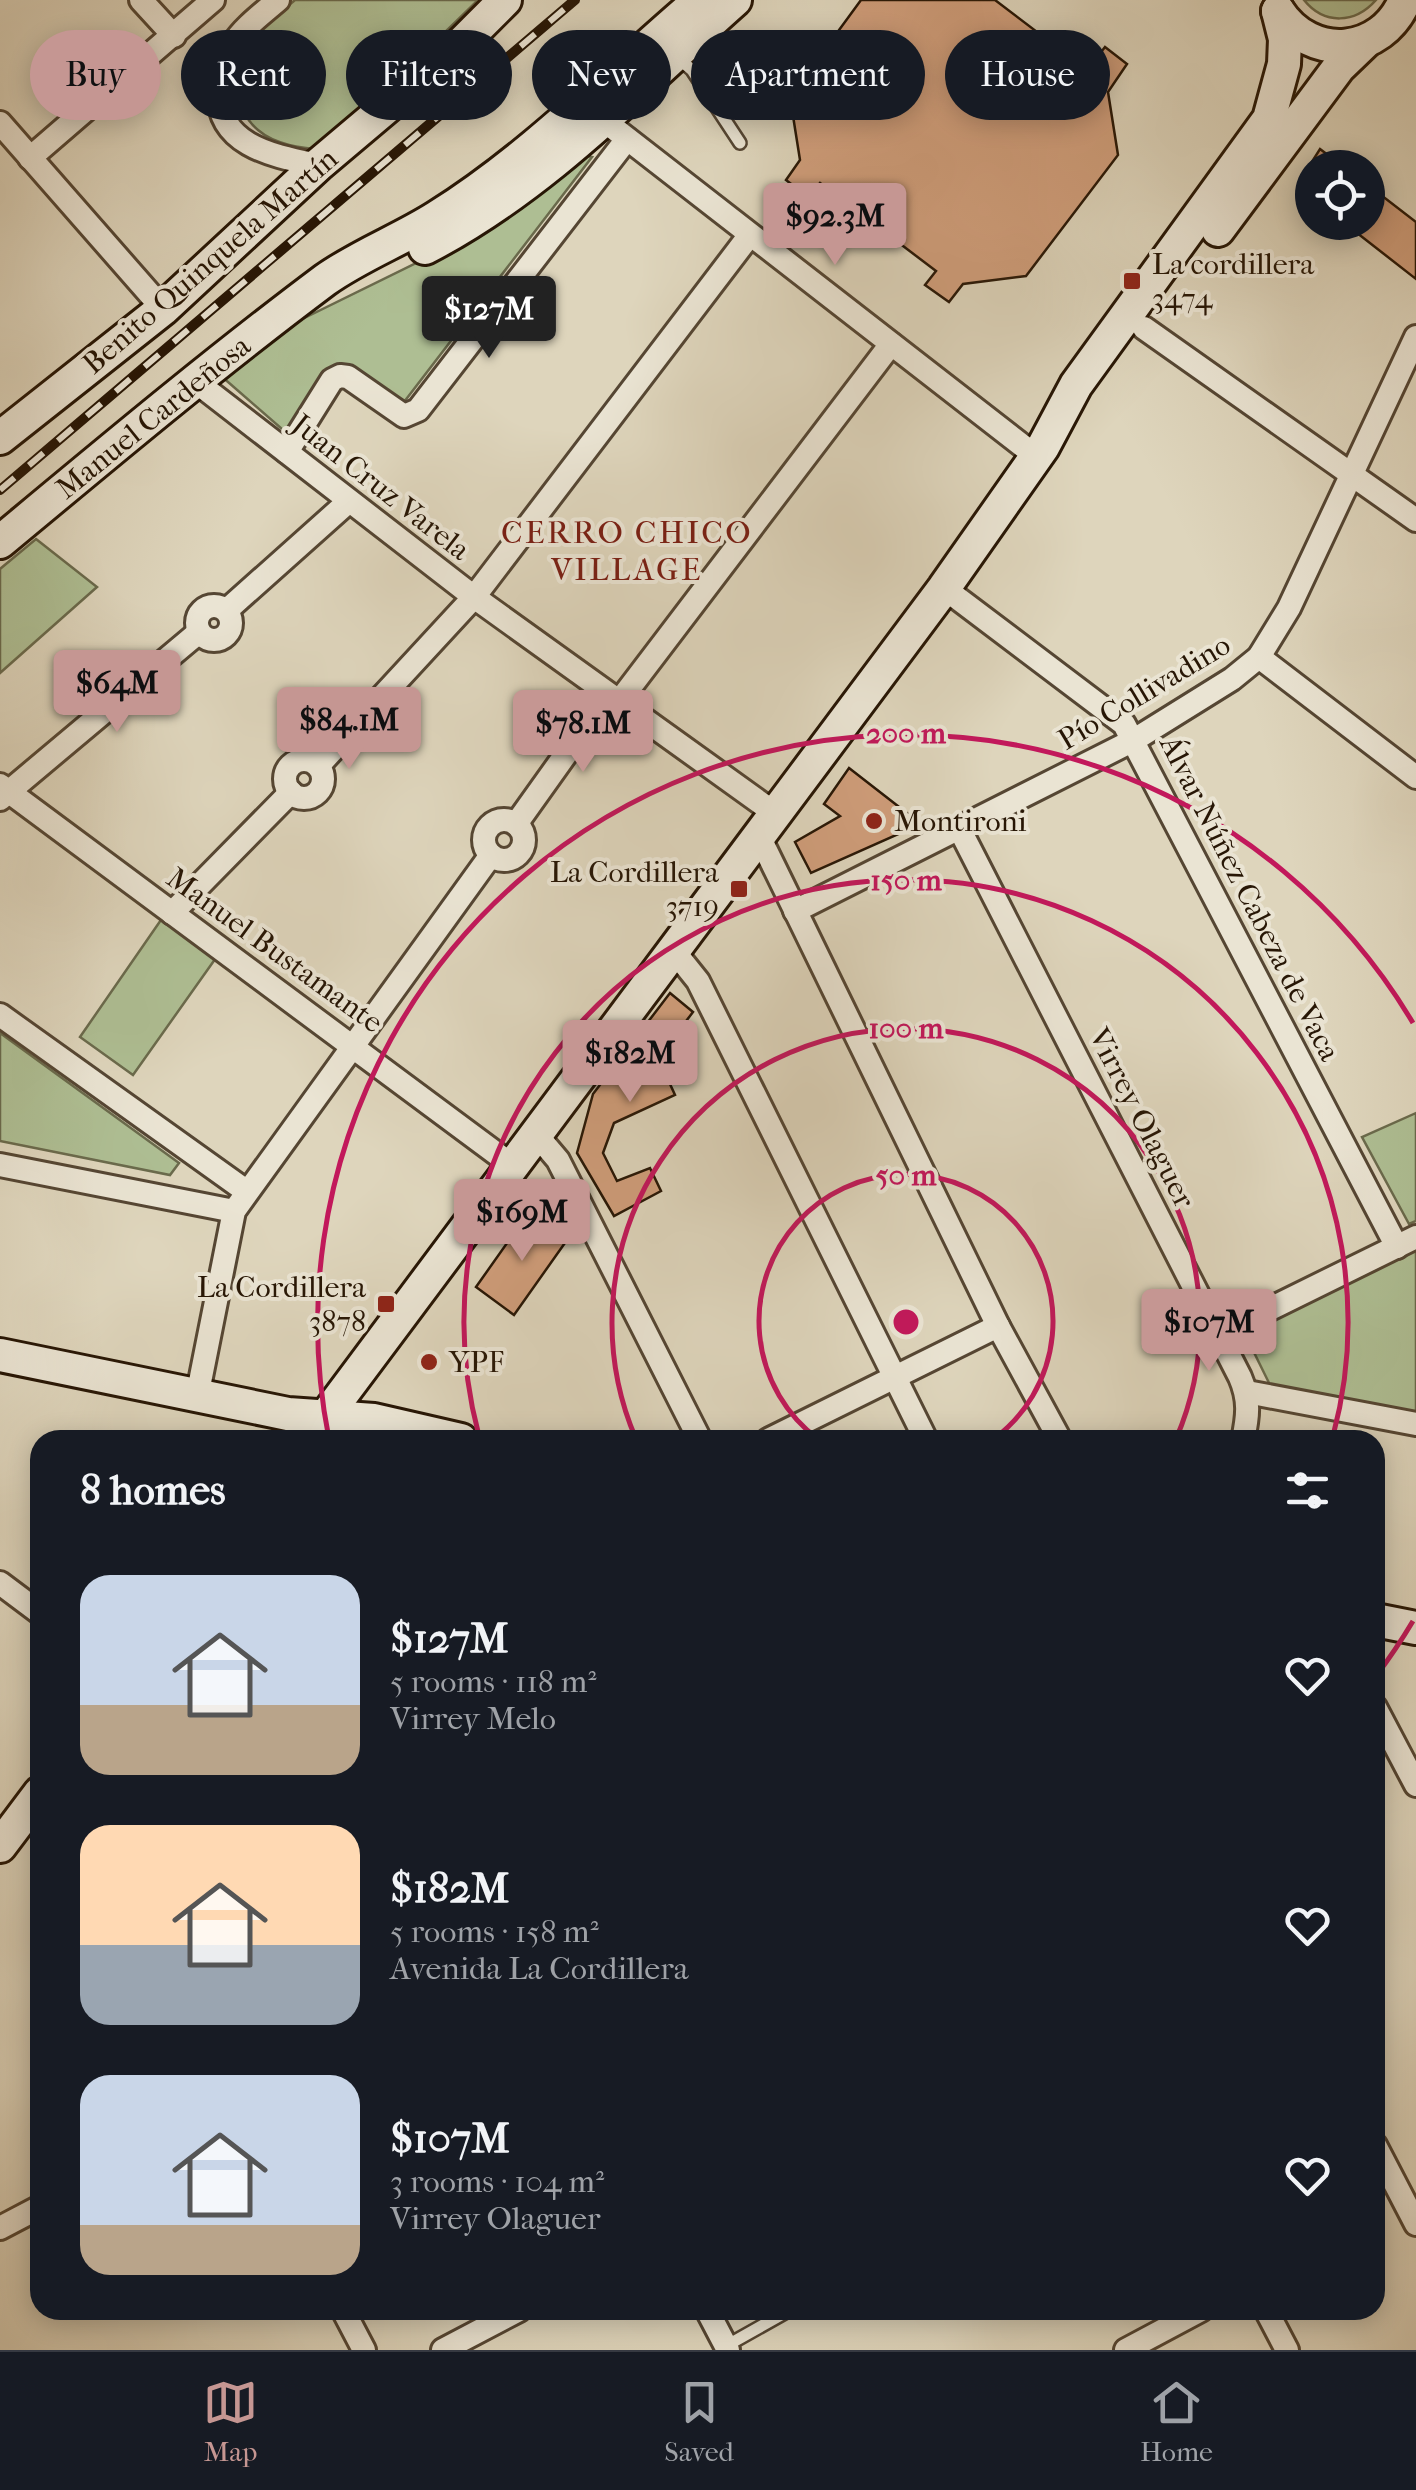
<!DOCTYPE html>
<meta charset="utf-8">
<style>
body{margin:0;font-family:"IM FELL French Canon",serif;background:#20242c;color:#f1f3f6;height:100vh;display:flex;flex-direction:column;font-size:38px;white-space:nowrap}
*{box-sizing:border-box;margin:0}
p{font-size:32px;color:#9ea1a6}
.icon{flex:none;width:55px;height:55px;fill:none;stroke:currentColor;stroke-width:2;stroke-linecap:round;stroke-linejoin:round}
.map{position:relative;flex:1;overflow:hidden}
.details{position:absolute;left:30px;top:1430px;width:1355px;height:890px;display:flex;flex-direction:column;background:#171b24;border-radius:30px;box-shadow:0 5px 25px #0003}
.details>*{flex:none}
.guide{position:absolute;left:30px;top:30px;width:1358px;height:90px;display:flex;gap:20px}
.tools{position:absolute;left:1295px;top:150px;display:grid;gap:20px}
.tools a{display:grid;place-items:center;width:90px;height:90px;border-radius:50%;background:#171b24;box-shadow:0 5px 25px #0003;font-size:50px}
.price{position:absolute;translate:-50% -85px;padding:0 22px;border-radius:10px;background:#c59692;color:#111;font-size:32px;line-height:65px;filter:drop-shadow(0 2px 5px #0008)}
.price::after{content:'';position:absolute;left:50%;top:60px;width:30px;height:22px;margin-left:-15px;background:inherit;clip-path:polygon(0 0,100% 0,50% 100%)}
.price.current{background:#222;color:#fff}
ul{padding:0;list-style:none}
li{display:flex;align-items:center;gap:30px;height:250px;padding:0 50px}
li span{display:grid;place-items:center;flex:none;width:280px;height:200px;border-radius:30px;color:#555}
li>.icon{margin-inline-start:auto}
span .icon{width:120px;height:120px;fill:#fffc;stroke-width:1}
li b{font-size:42px}
h2{display:flex;justify-content:space-between;align-items:center;height:120px;padding:0 50px;font-size:42px}
.pill{padding:0 35px;border-radius:45px;background:#171b24;box-shadow:0 5px 25px #0003;font-size:35px;line-height:90px}
.pill.current{background:#c59692;color:#111}
.menu{display:flex;justify-content:space-around;align-items:center;height:140px;border-top:2px solid #363941;background:#171b24;font-size:28px;color:#9ea1a6}
.menu a{display:grid;justify-items:center;gap:5px}
.menu .current{color:#c59692}
.map>svg:first-child{display:block}
</style>
<div class="map">
<svg width="1416" height="2350" viewBox="0 0 1416 2350">
<rect width="100%" height="100%" fill="#ded5bc"/>
<filter id="stains"><feTurbulence type="fractalNoise" baseFrequency=".002" numOctaves="4"/><feColorMatrix values="0 0 0 0 .2 0 0 0 0 .09 0 0 0 0 .02 0 0 0 .5 -.17"/></filter>
<radialGradient id="worn" r=".72"><stop offset=".6" stop-color="#630" stop-opacity="0"/><stop offset="1" stop-color="#630" stop-opacity=".3"/></radialGradient>
<g fill="#aebe93" stroke="#6a6a4c" stroke-width="2.5">
<path d="M295,0H478L324,150C302,148 275,145 258,130C230,107 236,63 254,37C264,23 282,11 295,0Z"/>
<path d="M1304,0H1376C1355,24 1324,25 1304,0Z"/>
<polygon points="583,155 592,157 404,402 348,365 334,367 290,436 220,375 282,329 465,239"/>
<polygon points="36,539 97,587 0,673 0,569"/>
<polygon points="163,917 218,955 133,1075 80,1037"/>
<polygon points="0,1033 179,1163 170,1175 0,1141"/>
<polygon points="1416,1113 1416,1221 1409,1224 1362,1137"/>
<polygon points="1416,1243 1416,1417 1272,1389 1243,1330"/>
</g>
<g fill="#d09e7b" stroke="#271605" stroke-width="2.5">
<polygon points="861,0 995,0 1087,70 1105,47 1127,64 1108,92 1118,155 1026,276 963,284 949,302 925,285 936,271 820,183 808,197 786,180 800,160 790,97"/>
<polygon points="1320,149 1345,168 1308,168"/>
<polygon points="1368,185 1416,222 1416,279 1343,222 1368,222"/>
<polygon points="849,768 921,824 811,873 795,842 840,816 824,804"/>
<polygon points="670,993 693,1012 658,1058 675,1095 614,1123 603,1153 617,1181 650,1168 661,1191 614,1216 577,1153 593,1094"/>
<polygon points="529,1212 567,1240 514,1315 476,1287"/>
</g>
<g fill="none" stroke-linecap="round" stroke-linejoin="round">
<defs>
<g id="lane">
<polyline points="677,57 692,70 740,143"/>
<polyline points="726,2346 790,2310"/>
</g>
<g id="street">
<polyline points="141,0 174,36"/>
<path d="M278,0C262,14 244,27 233,44C224,57 220,72 219,88C215,146 274,156 318,165"/>
<polyline points="602,119 1037,457"/>
<polyline points="0,123 163,309"/>
<polyline points="30,158 213,0"/>
<polyline points="1144,328 1416,520"/>
<polyline points="195,381 474,597 776,814"/>
<polyline points="287,452 332,380 340,376 348,377 404,416 418,410 627,139"/>
<polyline points="944,588 1124,724 1397,1247"/>
<circle cx="214" cy="623" r="17"/>
<polyline points="227,610 348,502"/>
<polyline points="1259,657 1416,777"/>
<polyline points="618,703 891,344"/>
<circle cx="304" cy="779" r="19"/>
<polyline points="318,766 474,597 749,236"/>
<polyline points="0,785 513,1166"/>
<polyline points="0,799 199,632"/>
<circle cx="504" cy="840" r="20"/>
<polyline points="516,824 608,695"/>
<path d="M959,828L1240,1377C1250,1400 1248,1416 1243,1440"/>
<polyline points="759,836 998,1326 1060,1440"/>
<polyline points="795,911 1134,740 1232,679 1259,657 1289,608 1416,337"/>
<polyline points="172,913 291,792"/>
<polyline points="674,951 698,981 926,1440"/>
<polyline points="0,1015 246,1191"/>
<polyline points="536,1134 558,1160 700,1440"/>
<polyline points="0,1165 234,1211"/>
<polyline points="1219,1334 1416,1237"/>
<polyline points="1247,1392 1416,1424"/>
<polyline points="197,1397 234,1211 491,855"/>
<polyline points="768,1440 998,1326"/>
<polyline points="0,1583 40,1613"/>
<polyline points="1375,1707 1416,1785"/>
<polyline points="1375,2145 1416,2224"/>
<polyline points="0,2228 40,2207"/>
<polyline points="343,2310 364,2350"/>
<polyline points="707,2310 728,2350"/>
<polyline points="1266,2310 1287,2350"/>
<polyline points="443,2350 519,2310"/>
<polyline points="1126,2350 1201,2310"/>
</g>
<g id="secondary">
<path d="M1278,11C1311,62 1382,56 1405,0"/>
<polyline points="1218,230 1339,67 1365,42"/>
<path d="M425,248C542,188 637,87 735,0"/>
<polyline points="0,438 163,309 318,165 459,46 505,0"/>
<path d="M0,542C107,453 213,364 325,280C360,255 401,240 437,217C533,157 614,73 700,0"/>
<polyline points="0,1355 288,1414 374,1420 461,1440"/>
<polyline points="308,1440 944,588 1043,447 1076,385 1269,119 1284,64 1285,39 1278,11"/>
<polyline points="1375,1620 1416,1628"/>
<polyline points="0,1846 40,1793"/>
</g>
</defs>
<use href="#lane" stroke="#554633" stroke-width="16"/>
<use href="#street" stroke="#554633" stroke-width="28"/>
<use href="#secondary" stroke="#271605" stroke-width="38"/>
<use href="#lane" stroke="#eae4d3" stroke-width="11"/>
<use href="#street" stroke="#eae4d3" stroke-width="22"/>
<use href="#secondary" stroke="#eae4d3" stroke-width="32"/>
<defs>
<polyline id="rail" points="0,490 575,0"/>
</defs>
<use href="#rail" stroke="#271605" stroke-width="10"/>
<use href="#rail" stroke="#eae4d3" stroke-width="6" stroke-dasharray="19" stroke-linecap="butt"/>
</g>
<g fill="none" stroke="#c2185b" stroke-width="5">
<path d="M818 1439A147 147 0 1 1 994 1439"/>
<path d="M636 1439A294 294 0 1 1 1176 1439"/>
<path d="M479 1436A442 442 0 1 1 1333 1436"/>
<path d="M1413 1621A589 589 0 0 1 1376 1676M329 1439A589 589 0 0 1 1413 1023"/>
</g>
<g fill="#8f2418" stroke="#eae4d3" stroke-width="4">
<rect x="1122" y="271" width="20" height="20" rx="5"/>
<circle cx="874" cy="821" r="10"/>
<rect x="729" y="879" width="20" height="20" rx="5"/>
<rect x="376" y="1294" width="20" height="20" rx="5"/>
<circle cx="429" cy="1362" r="10"/>
</g>
<g text-anchor="middle" stroke-width="8" stroke-linejoin="round" paint-order="stroke">
<g font-size="30" fill="#271605" stroke="#eae4d3">
<text transform="translate(210 261) rotate(-41)" y="10">Benito Quinquela Martín</text>
<text transform="translate(153 417) rotate(-39)" y="10">Manuel Cardeñosa</text>
<text transform="translate(381 487) rotate(38)" y="10">Juan Cruz Varela</text>
<text transform="translate(1144 692) rotate(-31)" y="10">Pío Collivadino</text>
<text transform="translate(1250 898) rotate(63)" y="10">Álvar Núñez Cabeza de Vaca</text>
<text transform="translate(275 950) rotate(36)" y="10">Manuel Bustamante</text>
<text transform="translate(1142 1118) rotate(63)" y="10">Virrey Olaguer</text>
</g>
<g font-size="30" fill="#271605" stroke="#eae4d3" text-anchor="start">
<text x="1152" y="274">La cordillera<tspan x="1152" dy="34">3474</tspan></text>
<text x="894" y="831">Montironi</text>
<text x="719" y="882" text-anchor="end">La Cordillera<tspan x="719" dy="34">3719</tspan></text>
<text x="366" y="1297" text-anchor="end">La Cordillera<tspan x="366" dy="34">3878</tspan></text>
<text x="449" y="1372">YPF</text>
</g>
<g font-size="32" letter-spacing="2.5" fill="#7a1f14" stroke="#eae4d3">
<text x="627" y="543">CERRO CHICO<tspan x="627" dy="37">VILLAGE</tspan></text>
</g>
</g>
<circle cx="906" cy="1322" r="15" fill="#c2185b" stroke="#eae4d3" stroke-width="5"/>
<g font-size="30" text-anchor="middle" font-weight="bold" fill="#c2185b" stroke="#eae4d3" stroke-width="8" stroke-linejoin="round" paint-order="stroke">
<text x="906" y="743">200 m</text>
<text x="906" y="890">150 m</text>
<text x="906" y="1038">100 m</text>
<text x="906" y="1185">50 m</text>
</g>
<rect width="100%" height="100%" filter="url(#stains)"/>
<rect width="100%" height="100%" fill="url(#worn)"/>
</svg>
<div class="tools">
<a><svg class="icon" aria-label="locate" viewBox="0 0 24 24"><circle cx="12" cy="12" r="6"/><path d="M12 2v4M12 18v4M2 12h4M18 12h4"/></svg></a>
</div>
<b class="price" style="left:835px;top:268px">$92.3M</b>
<b class="price current" style="left:489px;top:361px">$127M</b>
<b class="price" style="left:117px;top:735px">$64M</b>
<b class="price" style="left:349px;top:772px">$84.1M</b>
<b class="price" style="left:583px;top:775px">$78.1M</b>
<b class="price" style="left:630px;top:1105px">$182M</b>
<b class="price" style="left:522px;top:1264px">$169M</b>
<b class="price" style="left:1209px;top:1374px">$107M</b>
<div class="guide">
<a class="pill current">Buy</a>
<a class="pill">Rent</a>
<a class="pill">Filters</a>
<a class="pill">New</a>
<a class="pill">Apartment</a>
<a class="pill">House</a>
</div>
<section class="details">
<h2>8 homes<svg class="icon" aria-label="filters" viewBox="0 0 24 24"><path d="M4 7h16M4 17h16"/><circle cx="9" cy="7" r="2"/><circle cx="15" cy="17" r="2"/></svg></h2>
<ul>
<li><span style="background:linear-gradient(#c9d6e8 65%,#b9a48a 0)"><svg class="icon" aria-label="home" viewBox="0 0 24 24"><path d="M3 11l9-7 9 7M6 9v11h12V9"/></svg></span><div><b>$127M</b><p>5 rooms · 118 m²</p><p>Virrey Melo</p></div><svg class="icon" aria-label="heart" viewBox="0 0 24 24"><path d="M12 20l-8-8c-3-5 5-10 8-4 3-6 11-1 8 4z"/></svg></li>
<li><span style="background:linear-gradient(#ffd9b3 60%,#9aa5b1 0)"><svg class="icon" aria-label="home" viewBox="0 0 24 24"><path d="M3 11l9-7 9 7M6 9v11h12V9"/></svg></span><div><b>$182M</b><p>5 rooms · 158 m²</p><p>Avenida La Cordillera</p></div><svg class="icon" aria-label="heart" viewBox="0 0 24 24"><path d="M12 20l-8-8c-3-5 5-10 8-4 3-6 11-1 8 4z"/></svg></li>
<li><span style="background:linear-gradient(#c9d6e8 75%,#b9a48a 0)"><svg class="icon" aria-label="home" viewBox="0 0 24 24"><path d="M3 11l9-7 9 7M6 9v11h12V9"/></svg></span><div><b>$107M</b><p>3 rooms · 104 m²</p><p>Virrey Olaguer</p></div><svg class="icon" aria-label="heart" viewBox="0 0 24 24"><path d="M12 20l-8-8c-3-5 5-10 8-4 3-6 11-1 8 4z"/></svg></li>
</ul>
</section>
</div>
<nav class="menu">
<a class="current"><svg class="icon" aria-label="map" viewBox="0 0 24 24"><path d="M3 6l6-2 6 2 6-2v14l-6 2-6-2-6 2zM9 4v14M15 6v14"/></svg>Map</a>
<a><svg class="icon" aria-label="saved" viewBox="0 0 24 24"><path d="M7 4h10v16l-5-4-5 4z"/></svg>Saved</a>
<a><svg class="icon" aria-label="home" viewBox="0 0 24 24"><path d="M3 11l9-7 9 7M6 9v11h12V9"/></svg>Home</a>
</nav>
